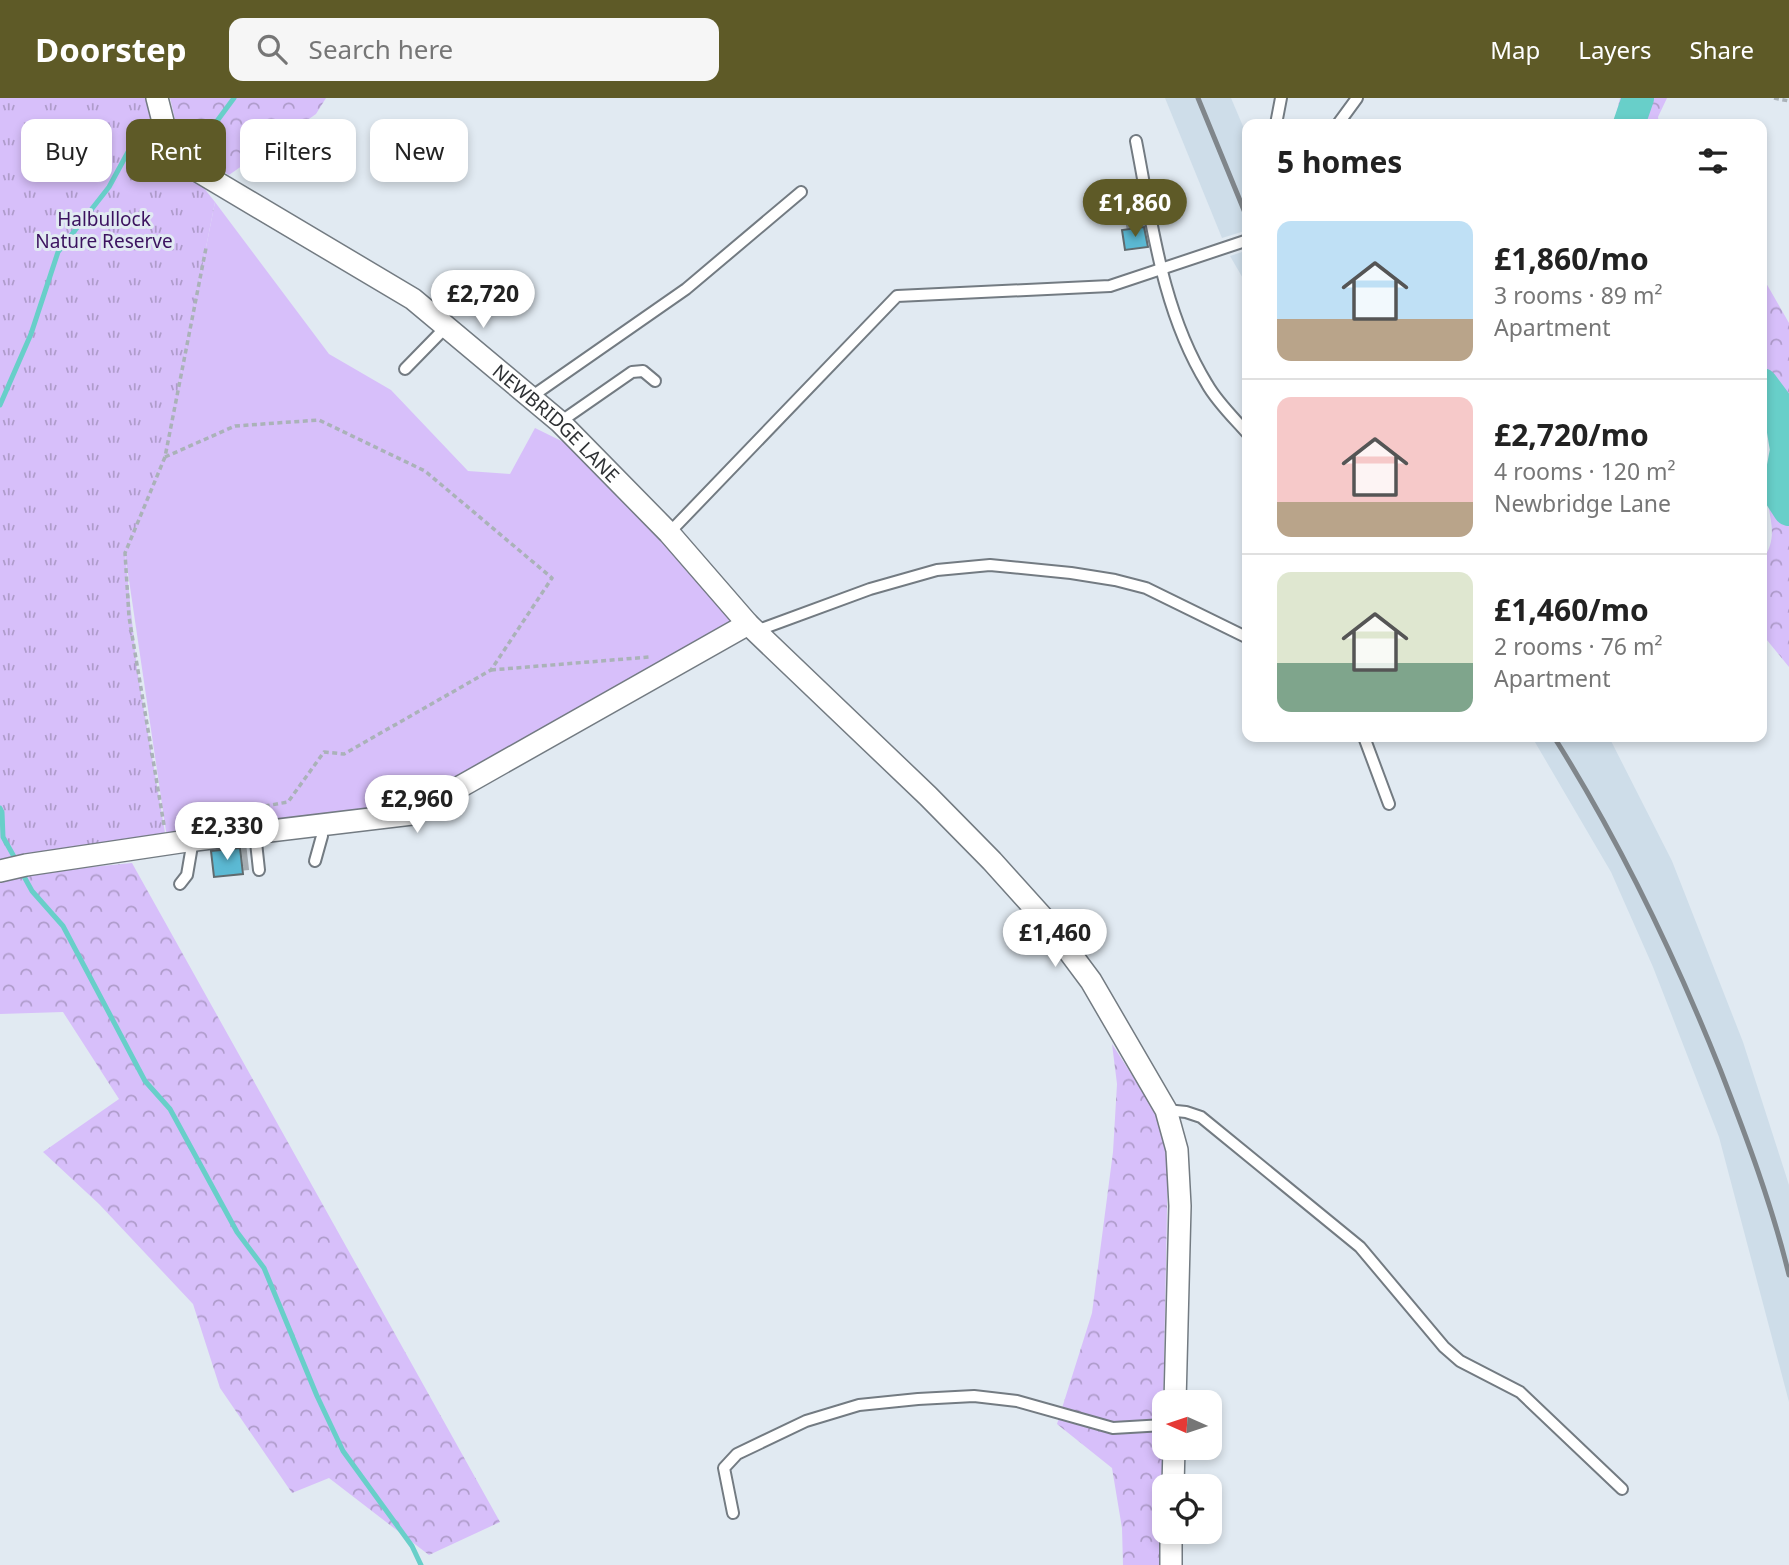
<!DOCTYPE html>
<meta charset="utf-8">
<style>
body{margin:0;font-family:"Noto Sans",sans-serif;background:#f6f6f6;color:#222;height:100vh;display:flex;flex-direction:column;font-size:26px;white-space:nowrap}
*{box-sizing:border-box;margin:0}
p{font-size:23px;color:#767676}
.icon{flex:none;width:38px;height:38px;fill:none;stroke:currentColor;stroke-width:2;stroke-linecap:round;stroke-linejoin:round}
.map{position:relative;flex:1;overflow:hidden}
.panel{position:absolute;left:1242px;top:21px;width:525px;height:623px;display:flex;flex-direction:column;background:#fff;border-radius:14px;box-shadow:0 4px 10px #0003}
.panel>*{flex:none}
.banner{position:absolute;left:21px;top:21px;width:665px;height:63px;display:flex;gap:14px}
.needle{width:46px;rotate:273deg}
.fabs{position:absolute;left:1152px;top:1292px;display:grid;gap:14px}
.fabs a{display:grid;place-items:center;width:70px;height:70px;border-radius:14px;background:#fff;box-shadow:0 4px 10px #0003;font-size:35px}
.price{position:absolute;translate:-50% -60px;padding:0 16px;border-radius:24px;background:#fff;color:#222;font-size:23px;line-height:46px;filter:drop-shadow(0 2px 4px #0008)}
.price::after{content:'';position:absolute;left:50%;top:42px;width:21px;height:16px;margin-left:-10px;background:inherit;clip-path:polygon(0 0,100% 0,50% 100%)}
.price.active{background:#5e5a27;color:#fff}
ul{padding:0;list-style:none}
li{display:flex;align-items:center;gap:21px;height:175px;padding:0 35px}
li+li{border-top:2px solid #e0e0e0}
li span{display:grid;place-items:center;flex:none;width:196px;height:140px;border-radius:14px;color:#555}
li>.icon{margin-inline-start:auto}
span .icon{width:84px;height:84px;fill:#fffc;stroke-width:1}
li b{font-size:30px}
h2{display:flex;justify-content:space-between;align-items:center;height:84px;padding:0 35px;font-size:30px}
.chip{padding:0 24px;border-radius:14px;background:#fff;box-shadow:0 4px 10px #0003;font-size:24px;line-height:63px}
.chip.active{background:#5e5a27;color:#fff}
header{display:flex;align-items:center;gap:42px;box-sizing:border-box;height:98px;padding:0 35px;background:#5e5a27;color:#fff}
header strong{font-size:33px}
nav{display:flex;gap:38px;margin-inline-start:auto;font-size:24px}
.search{width:490px;height:63px;background:#f6f6f6;display:flex;align-items:center;gap:18px;box-sizing:border-box;padding:0 24px;border-radius:14px;color:#767676;font-size:26px}
.map>svg:first-child{display:block}
</style>
<header>
<strong>Doorstep</strong>
<div class="search"><svg class="icon" aria-label="search" viewBox="0 0 24 24"><circle cx="10" cy="10" r="6"/><path d="M15 15l6 6"/></svg>Search here</div>
<nav><a>Map</a><a>Layers</a><a>Share</a></nav>
</header>
<div class="map">
<svg width="1789" height="1467" viewBox="0 0 1789 1467">
<defs>
<pattern id="forest-crowns" width="20" height="18" patternUnits="userSpaceOnUse" patternTransform="scale(1.75)"><rect width="20" height="18" fill="#d7bffa"/><path d="M2 6a3 3 0 1 1 6 0M12 15a3 3 0 1 1 6 0" fill="none" stroke="#af9ccb"/></pattern>
<pattern id="park-tufts" width="24" height="20" patternUnits="userSpaceOnUse" patternTransform="scale(1.75)"><rect width="24" height="20" fill="#d7bffa"/><path d="M3 7l-1-3M5 7V3M7 7l1-3M15 17l-1-3M17 17v-4M19 17l1-3" fill="none" stroke="#af9ccb"/></pattern>
<filter id="shadow"><feDropShadow dx="5" dy="-5" stdDeviation="0" flood-color="#0004"/></filter>
</defs>
<rect width="100%" height="100%" fill="#e1eaf2"/>
<g fill="#cedde9">
<polygon points="1165,0 1231,0 1248,40 1248,132 1222,140"/>
<polygon points="1248,152 1248,189 1230,158"/>
<polygon points="1532,639 1609,639 1672,763 1743,944 1789,1087 1789,1304 1719,1039 1653,869 1611,774"/>
</g>
<polygon fill="#d7bffa" points="215,104 329,256 391,292 468,373 510,376 535,330 596,360 748,526 412,716 167,740 125,455 178,291"/>
<g fill="url(#forest-crowns)">
<polygon points="170,0 326,0 316,16 229,77 181,47"/>
<polygon points="1620,0 1667,0 1658,19 1659,26 1614,26"/>
<path d="M1762,178L1789,225V569L1762,536V462C1781,439 1767,415 1766,391C1766,374 1772,353 1775,336L1762,315Z"/>
<polygon points="132,765 500,1424 429,1457 329,1380 292,1395 220,1290 193,1206 99,1106 43,1054 119,1001 63,914 0,916 0,785 41,774"/>
<polygon points="1112,946 1155,1013 1168,1060 1160,1467 1123,1467 1122,1430 1112,1370 1057,1326 1092,1215 1113,1054 1117,986"/>
</g>
<polygon fill="url(#park-tufts)" points="0,0 154,0 164,40 215,104 178,291 148,399 125,455 137,571 167,746 0,774"/>
<g fill="none" stroke-linecap="round" stroke-linejoin="round">
<g stroke="#68cfc9" stroke-width="5">
<polyline points="217,23 234,0"/>
<polyline points="0,307 31,236 58,154 109,89 128,54 144,47"/>
<polyline points="0,710 2,714 3,739 17,764"/>
<polyline points="21,773 32,793 63,828 145,983 170,1011 237,1134 264,1170 317,1298 343,1353 412,1448 421,1467"/>
</g>
<g stroke="#68cfc9" stroke-width="32">
<polyline points="1629,26 1638,0"/>
<polyline points="1762,286 1779,309 1786,352 1778,395 1789,412"/>
</g>
</g>
<g fill="#5bbad4" stroke="#606b6e" stroke-width="2" filter="url(#shadow)">
<polygon points="1144,129 1148,149 1125,152 1122,132"/>
<polygon points="240,750 243,776 214,779 211,753"/>
</g>
<g fill="none" stroke-linecap="round" stroke-linejoin="round">
<defs>
<g id="lane">
<polyline points="1276,26 1281,0"/>
<polyline points="1338,26 1357,0"/>
<path d="M1136,43C1152,125 1162,213 1207,286C1217,304 1234,320 1248,336"/>
<polyline points="405,271 446,229"/>
<polyline points="531,299 686,191 801,94"/>
<polyline points="560,324 632,274 643,273 655,283"/>
<polyline points="669,435 897,198 1110,188 1248,142"/>
<polyline points="756,533 870,491 937,472 990,467 1071,475 1115,482 1146,490 1248,540"/>
<polyline points="1364,639 1389,706"/>
<polyline points="255,735 259,772"/>
<polyline points="315,763 322,738 321,727"/>
<polyline points="180,786 187,777 193,742"/>
<polyline points="1166,1012 1186,1014 1201,1019 1360,1149 1444,1249 1460,1263 1520,1294 1622,1391"/>
<polyline points="733,1415 724,1370 737,1356 806,1323 859,1307 918,1301 974,1298 1017,1303 1113,1330 1164,1327"/>
</g>
<g id="street">
<path id="s1" d="M157,0L170,51L196,72L413,201L560,324L669,435L748,526L928,698L992,763L1047,824L1091,883L1166,1012L1177,1052L1180,1108L1175,1304"/>
<polyline points="0,773 26,767 187,743 412,716 748,526"/>
<polyline points="1173,1388 1174,1349"/>
<polyline points="1171,1467 1171,1433"/>
</g>
</defs>
<use href="#lane" stroke="#737b82" stroke-width="14"/>
<use href="#street" stroke="#737b82" stroke-width="24"/>
<g stroke="#aab2b8" stroke-width="3.5" stroke-dasharray="5 3.5" stroke-linecap="butt">
<polyline points="1774,0 1789,3"/>
<polyline points="165,359 235,328 319,322 425,373 552,480 491,572 344,656 324,654 288,704 191,721"/>
<polyline points="491,572 649,559"/>
<polyline points="164,727 129,519 125,455 165,359 206,150"/>
</g>
<use href="#lane" stroke="#fff" stroke-width="10"/>
<use href="#street" stroke="#fff" stroke-width="21"/>
<g stroke="#80868b" stroke-width="5">
<polyline points="1198,0 1248,122"/>
<path d="M1554,639C1620,744 1674,856 1720,971C1746,1038 1772,1107 1789,1177"/>
</g>
</g>
<g text-anchor="middle" stroke-width="6" stroke-linejoin="round" paint-order="stroke">
<g font-size="19" fill="#3b125f" stroke="#e1eaf2">
<text x="104" y="128">Halbullock<tspan x="104" dy="22">Nature Reserve</tspan></text>
</g>
<g font-size="19" fill="#2e3134" stroke="#e1eaf2">
<text dy="7" stroke="none"><textPath href="#s1" startOffset="528">NEWBRIDGE LANE</textPath></text>
</g>
</g>
</svg>
<div class="fabs">
<a><svg class="needle" viewBox="-14 -14 28 28"><path d="M0-13l5 13h-10z" fill="#e53935"/><path d="M0 13l5-13h-10z" fill="#767676"/></svg></a>
<a><svg class="icon" aria-label="locate" viewBox="0 0 24 24"><circle cx="12" cy="12" r="6"/><path d="M12 2v4M12 18v4M2 12h4M18 12h4"/></svg></a>
</div>
<b class="price active" style="left:1135px;top:141px">£1,860</b>
<b class="price" style="left:483px;top:232px">£2,720</b>
<b class="price" style="left:417px;top:737px">£2,960</b>
<b class="price" style="left:227px;top:764px">£2,330</b>
<b class="price" style="left:1055px;top:871px">£1,460</b>
<div class="banner">
<a class="chip">Buy</a>
<a class="chip active">Rent</a>
<a class="chip">Filters</a>
<a class="chip">New</a>
</div>
<section class="panel">
<h2>5 homes<svg class="icon" aria-label="filters" viewBox="0 0 24 24"><path d="M4 7h16M4 17h16"/><circle cx="9" cy="7" r="2"/><circle cx="15" cy="17" r="2"/></svg></h2>
<ul>
<li><span style="background:linear-gradient(#bfe0f5 70%,#b9a48a 0)"><svg class="icon" aria-label="home" viewBox="0 0 24 24"><path d="M3 11l9-7 9 7M6 9v11h12V9"/></svg></span><div><b>£1,860/mo</b><p>3 rooms · 89 m²</p><p>Apartment</p></div></li>
<li><span style="background:linear-gradient(#f6c9c9 75%,#b9a48a 0)"><svg class="icon" aria-label="home" viewBox="0 0 24 24"><path d="M3 11l9-7 9 7M6 9v11h12V9"/></svg></span><div><b>£2,720/mo</b><p>4 rooms · 120 m²</p><p>Newbridge Lane</p></div></li>
<li><span style="background:linear-gradient(#dfe7d0 65%,#7fa58c 0)"><svg class="icon" aria-label="home" viewBox="0 0 24 24"><path d="M3 11l9-7 9 7M6 9v11h12V9"/></svg></span><div><b>£1,460/mo</b><p>2 rooms · 76 m²</p><p>Apartment</p></div></li>
</ul>
</section>
</div>
